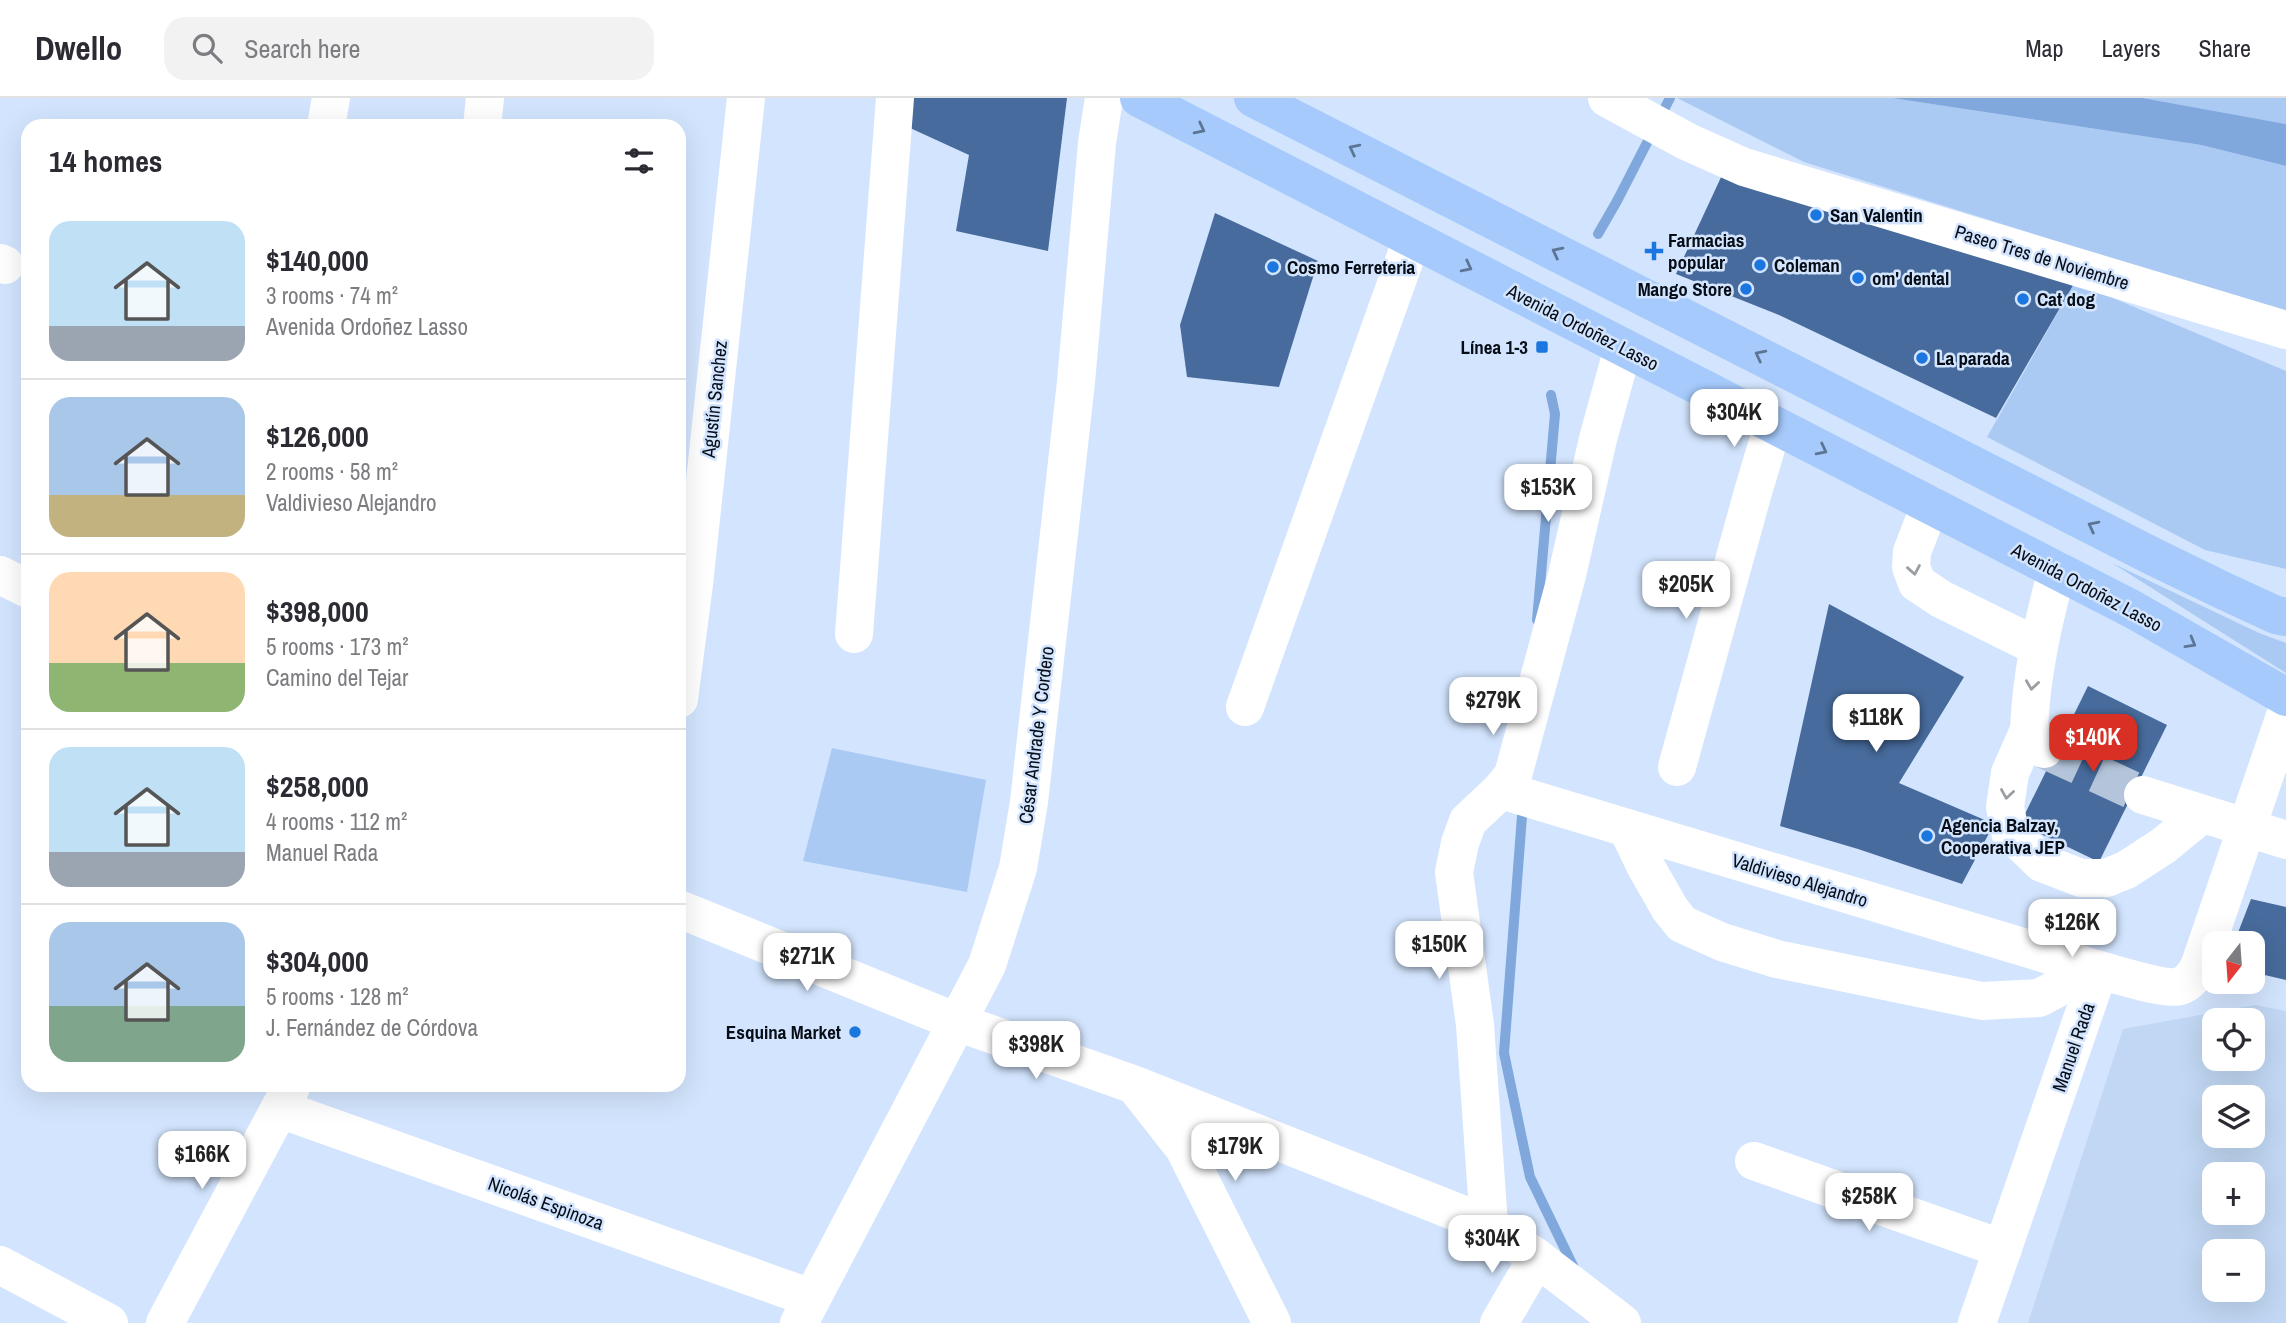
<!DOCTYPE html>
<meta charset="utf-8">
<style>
body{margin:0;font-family:"Archivo Narrow",sans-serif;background:#f2f2f3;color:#2b2b33;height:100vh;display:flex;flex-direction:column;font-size:26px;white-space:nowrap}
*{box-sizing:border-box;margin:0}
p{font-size:23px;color:#7c7c81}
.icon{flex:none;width:38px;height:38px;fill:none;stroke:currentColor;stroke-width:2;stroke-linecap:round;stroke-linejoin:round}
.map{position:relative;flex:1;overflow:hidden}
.sheet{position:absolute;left:21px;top:21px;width:665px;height:973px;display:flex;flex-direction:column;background:#fff;border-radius:21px;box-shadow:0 7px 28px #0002}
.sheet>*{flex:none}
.needle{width:46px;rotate:197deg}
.buttons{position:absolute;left:2202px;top:833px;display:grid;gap:14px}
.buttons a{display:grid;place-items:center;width:63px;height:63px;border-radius:14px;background:#fff;box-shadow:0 7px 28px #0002;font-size:35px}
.price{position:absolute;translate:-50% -60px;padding:0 16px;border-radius:14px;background:#fff;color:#222;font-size:23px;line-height:46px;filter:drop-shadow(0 2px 4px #0008)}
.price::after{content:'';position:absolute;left:50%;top:42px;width:21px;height:16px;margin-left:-10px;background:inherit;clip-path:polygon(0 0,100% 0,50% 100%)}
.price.on{background:#d93025;color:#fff}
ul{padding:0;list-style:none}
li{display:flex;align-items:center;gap:21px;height:175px;padding:0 28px}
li+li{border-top:2px solid #e1e1e2}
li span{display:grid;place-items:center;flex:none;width:196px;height:140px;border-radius:21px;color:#555}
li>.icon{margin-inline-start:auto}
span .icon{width:84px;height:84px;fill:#fffc;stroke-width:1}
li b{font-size:30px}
h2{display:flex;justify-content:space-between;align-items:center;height:84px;padding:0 28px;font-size:30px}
header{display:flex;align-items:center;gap:42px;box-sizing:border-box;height:98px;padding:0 35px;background:#fff;border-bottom:2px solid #e1e1e2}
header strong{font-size:33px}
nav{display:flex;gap:38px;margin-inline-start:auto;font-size:24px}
.search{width:490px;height:63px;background:#f2f2f3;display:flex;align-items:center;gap:18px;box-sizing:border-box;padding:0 24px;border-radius:21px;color:#7c7c81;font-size:26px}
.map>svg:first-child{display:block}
</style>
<header>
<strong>Dwello</strong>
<div class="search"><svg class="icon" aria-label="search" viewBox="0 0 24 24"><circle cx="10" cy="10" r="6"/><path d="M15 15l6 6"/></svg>Search here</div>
<nav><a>Map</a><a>Layers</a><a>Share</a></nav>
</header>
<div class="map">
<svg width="2286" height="1225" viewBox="0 0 2286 1225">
<rect width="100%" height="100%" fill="#d3e5fe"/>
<path fill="#c1d7f3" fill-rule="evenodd" d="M2255,907L2286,913V1225H2028L2123,931ZM2214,922H2252V961H2214ZM2214,999H2252V1038H2214ZM2214,1076H2252V1115H2214ZM2214,1153H2252V1192H2214Z"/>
<g fill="#aacaf4">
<polygon points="1677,0 1892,0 2201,47 2286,68 2286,215 1804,64"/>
<polygon points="2143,0 2286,0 2286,26"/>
<polygon points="2075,184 2286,273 2286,471 2205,452 1987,339"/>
<polygon points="2112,465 2259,535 2286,545 2286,575"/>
<polygon points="832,650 986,682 967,794 803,763"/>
</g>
<polygon fill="#81a8dc" points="1892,0 2143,0 2286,26 2286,68 2201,47"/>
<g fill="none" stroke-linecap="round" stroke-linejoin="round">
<g stroke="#81a8dc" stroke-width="10">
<polyline points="1598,136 1617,103 1670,0"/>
<polyline points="1537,522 1555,316 1551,297"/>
<polyline points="1523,705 1504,955 1530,1079 1575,1172"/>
</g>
</g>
<g fill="#476b9c">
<polygon points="900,0 1067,0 1048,153 956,133 969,57 897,24"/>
<polygon points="1723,75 2075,184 1996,320 1779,217 1676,176"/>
<polygon points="1215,115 1318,163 1279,289 1187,279 1180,227"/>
<polygon points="1829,506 1964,579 1899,685 1994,726 1962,786 1858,751 1780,728"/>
<polygon points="2088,588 2167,627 2099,764 2020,726"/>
<polygon points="2251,801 2286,809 2286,882 2252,874 2252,845 2234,845"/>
</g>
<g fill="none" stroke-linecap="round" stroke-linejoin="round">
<polyline stroke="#b4c5db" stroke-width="38" stroke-dasharray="38 19" stroke-linecap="butt" points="2045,652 2143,697"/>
<g stroke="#fff" stroke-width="38">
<polyline points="1607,0 1688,44 1744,69 2286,232"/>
<polyline points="326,28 331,0"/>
<polyline points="482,28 485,0"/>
<polyline points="0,165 5,167"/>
<polyline points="1930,407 1912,454 1911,469 1917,485 1941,501 2038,549"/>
<polyline points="0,477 28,491"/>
<polyline points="854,536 895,0"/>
<polyline points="679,601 694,486 746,0"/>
<polyline points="1245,609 1412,141"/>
<polyline points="2029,632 2010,675 2005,709 2010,734 2042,765 2081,780 2106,780 2126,772 2163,748 2202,716"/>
<path d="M2044,651L2029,632C2031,577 2043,525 2057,472"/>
<polyline points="1677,669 1753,394 1773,327"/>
<polyline points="1501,692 2099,872"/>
<polyline points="2143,697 2286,742"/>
<polyline points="1627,730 1646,769 1670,811 1682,826 1722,844 1777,861 1982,903 2039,900 2056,891 2080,866"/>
<polyline points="679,811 957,924 1135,987 1489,1127 1537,1160 1622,1225"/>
<polyline points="1136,989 1184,1050 1272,1225"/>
<polyline points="280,1011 811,1200"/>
<polyline points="1754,1063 2003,1151"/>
<polyline points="1489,1127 1475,927 1454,774 1460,745 1468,723 1501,692 1513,677 1567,477 1598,341 1623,250"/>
<polyline points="0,1167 109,1225"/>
<polyline points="165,1225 291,989"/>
<polyline points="799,1225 987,867 1018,770 1029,704 1076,284 1097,45 1104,0"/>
<polyline points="1499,1225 1537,1160"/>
<path d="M1977,1225L2099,872C2115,876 2166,893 2180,888C2190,885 2194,877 2199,869L2286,615"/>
</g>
<g stroke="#a5cafb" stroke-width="38">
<polyline points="1139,0 2132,511 2286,599"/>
<polyline points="1253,0 2154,459 2224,493 2276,517 2286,519"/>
</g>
</g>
<defs><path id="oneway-chevron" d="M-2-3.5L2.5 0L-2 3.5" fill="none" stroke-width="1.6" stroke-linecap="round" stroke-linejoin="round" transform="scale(1.75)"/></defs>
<g stroke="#5d7594">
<use href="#oneway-chevron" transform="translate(1200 31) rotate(27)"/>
<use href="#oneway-chevron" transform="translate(1354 51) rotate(-153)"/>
<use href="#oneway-chevron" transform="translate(1557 154) rotate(-153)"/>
<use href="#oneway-chevron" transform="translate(1467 169) rotate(27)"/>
<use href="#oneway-chevron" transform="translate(1760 257) rotate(-153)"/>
<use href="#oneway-chevron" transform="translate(1822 352) rotate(27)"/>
<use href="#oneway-chevron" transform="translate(2093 428) rotate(-153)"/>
<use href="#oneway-chevron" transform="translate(2191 545) rotate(30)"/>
</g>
<g stroke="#9b9ea2">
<use href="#oneway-chevron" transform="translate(1914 472) rotate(80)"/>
<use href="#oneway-chevron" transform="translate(2032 587) rotate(98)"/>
<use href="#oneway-chevron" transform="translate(2007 696) rotate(99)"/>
</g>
<g fill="#1c76e0" stroke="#d3e5fe" stroke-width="2.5">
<circle cx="1816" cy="117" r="7"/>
<path d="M1650.5 142.5h7v7h7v7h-7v7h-7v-7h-7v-7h7z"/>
<circle cx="1760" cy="167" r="7"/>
<circle cx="1273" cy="169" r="7"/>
<circle cx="1858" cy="180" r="7"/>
<circle cx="1746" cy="191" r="7"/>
<circle cx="2023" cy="201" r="7"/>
<rect x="1535" y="242" width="14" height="14" rx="3.5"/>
<circle cx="1922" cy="260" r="7"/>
<circle cx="1927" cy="738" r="7"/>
<circle cx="855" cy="934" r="7"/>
</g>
<g text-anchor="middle" stroke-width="5" stroke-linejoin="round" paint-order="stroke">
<g font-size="19" font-weight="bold" fill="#060d17" stroke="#d3e5fe" text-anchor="start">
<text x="1830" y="124">San Valentin</text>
<text x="1668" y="149">Farmacias<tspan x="1668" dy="22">popular</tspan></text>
<text x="1774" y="174">Coleman</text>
<text x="1287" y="176">Cosmo Ferreteria</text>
<text x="1872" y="187">om' dental</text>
<text x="1732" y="198" text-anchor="end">Mango Store</text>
<text x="2037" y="208">Cat dog</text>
<text x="1528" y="256" text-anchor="end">Línea 1-3</text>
<text x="1936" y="267">La parada</text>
<text x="1941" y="734">Agencia Balzay,<tspan x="1941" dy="22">Cooperativa JEP</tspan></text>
<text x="841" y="941" text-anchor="end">Esquina Market</text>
</g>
<g font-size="19" fill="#060d17" stroke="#d3e5fe">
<text transform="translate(2042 159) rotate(17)" y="7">Paseo Tres de Noviembre</text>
<text transform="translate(1583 229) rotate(27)" y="7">Avenida Ordoñez Lasso</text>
<text transform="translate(714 301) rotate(-84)" y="7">Agustín Sanchez</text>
<text transform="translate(2087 489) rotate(28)" y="7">Avenida Ordoñez Lasso</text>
<text transform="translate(1036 637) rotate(-83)" y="7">César Andrade Y Cordero</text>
<text transform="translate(1800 782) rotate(17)" y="7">Valdivieso Alejandro</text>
<text transform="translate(2073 949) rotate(-71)" y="7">Manuel Rada</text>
<text transform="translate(546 1105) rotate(20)" y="7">Nicolás Espinoza</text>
</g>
</g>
</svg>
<div class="buttons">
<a><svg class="needle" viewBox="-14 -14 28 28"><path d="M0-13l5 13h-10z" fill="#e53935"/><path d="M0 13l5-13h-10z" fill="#7c7c81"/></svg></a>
<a><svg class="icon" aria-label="locate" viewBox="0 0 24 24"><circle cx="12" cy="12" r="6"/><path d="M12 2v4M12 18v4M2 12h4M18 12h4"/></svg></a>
<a><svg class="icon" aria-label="layers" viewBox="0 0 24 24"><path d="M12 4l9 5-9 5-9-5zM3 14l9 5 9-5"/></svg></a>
<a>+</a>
<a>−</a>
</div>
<b class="price" style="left:1734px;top:351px">$304K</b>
<b class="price" style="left:1548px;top:426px">$153K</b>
<b class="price" style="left:1686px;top:523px">$205K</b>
<b class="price" style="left:1493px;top:639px">$279K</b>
<b class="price" style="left:1876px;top:656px">$118K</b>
<b class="price on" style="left:2093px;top:676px">$140K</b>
<b class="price" style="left:2072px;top:861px">$126K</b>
<b class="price" style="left:1439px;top:883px">$150K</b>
<b class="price" style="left:807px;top:895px">$271K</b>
<b class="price" style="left:1036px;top:983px">$398K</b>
<b class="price" style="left:1235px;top:1085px">$179K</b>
<b class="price" style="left:202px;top:1093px">$166K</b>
<b class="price" style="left:1869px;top:1135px">$258K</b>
<b class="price" style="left:1492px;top:1177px">$304K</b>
<section class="sheet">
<h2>14 homes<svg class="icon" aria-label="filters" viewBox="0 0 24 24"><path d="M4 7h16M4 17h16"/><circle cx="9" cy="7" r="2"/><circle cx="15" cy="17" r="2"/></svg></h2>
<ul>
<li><span style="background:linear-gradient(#bfe0f5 75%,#9aa5b1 0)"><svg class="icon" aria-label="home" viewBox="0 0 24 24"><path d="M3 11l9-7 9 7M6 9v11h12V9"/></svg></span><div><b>$140,000</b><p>3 rooms · 74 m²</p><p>Avenida Ordoñez Lasso</p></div></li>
<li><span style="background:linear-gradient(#a9c7e8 70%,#c2b280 0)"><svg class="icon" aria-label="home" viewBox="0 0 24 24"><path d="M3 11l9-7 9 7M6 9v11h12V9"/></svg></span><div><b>$126,000</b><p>2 rooms · 58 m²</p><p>Valdivieso Alejandro</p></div></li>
<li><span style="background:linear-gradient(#ffd9b3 65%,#8fb573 0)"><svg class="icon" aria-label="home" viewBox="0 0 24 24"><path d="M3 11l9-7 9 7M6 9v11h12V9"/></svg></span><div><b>$398,000</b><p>5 rooms · 173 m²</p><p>Camino del Tejar</p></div></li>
<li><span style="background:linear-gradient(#bfe0f5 75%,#9aa5b1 0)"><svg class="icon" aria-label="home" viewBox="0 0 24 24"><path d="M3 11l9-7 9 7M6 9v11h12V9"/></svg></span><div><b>$258,000</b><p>4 rooms · 112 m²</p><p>Manuel Rada</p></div></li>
<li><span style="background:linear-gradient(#a9c7e8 60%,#7fa58c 0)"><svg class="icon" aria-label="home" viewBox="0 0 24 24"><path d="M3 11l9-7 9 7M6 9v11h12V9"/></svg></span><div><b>$304,000</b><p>5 rooms · 128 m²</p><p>J. Fernández de Córdova</p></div></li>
</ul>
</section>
</div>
